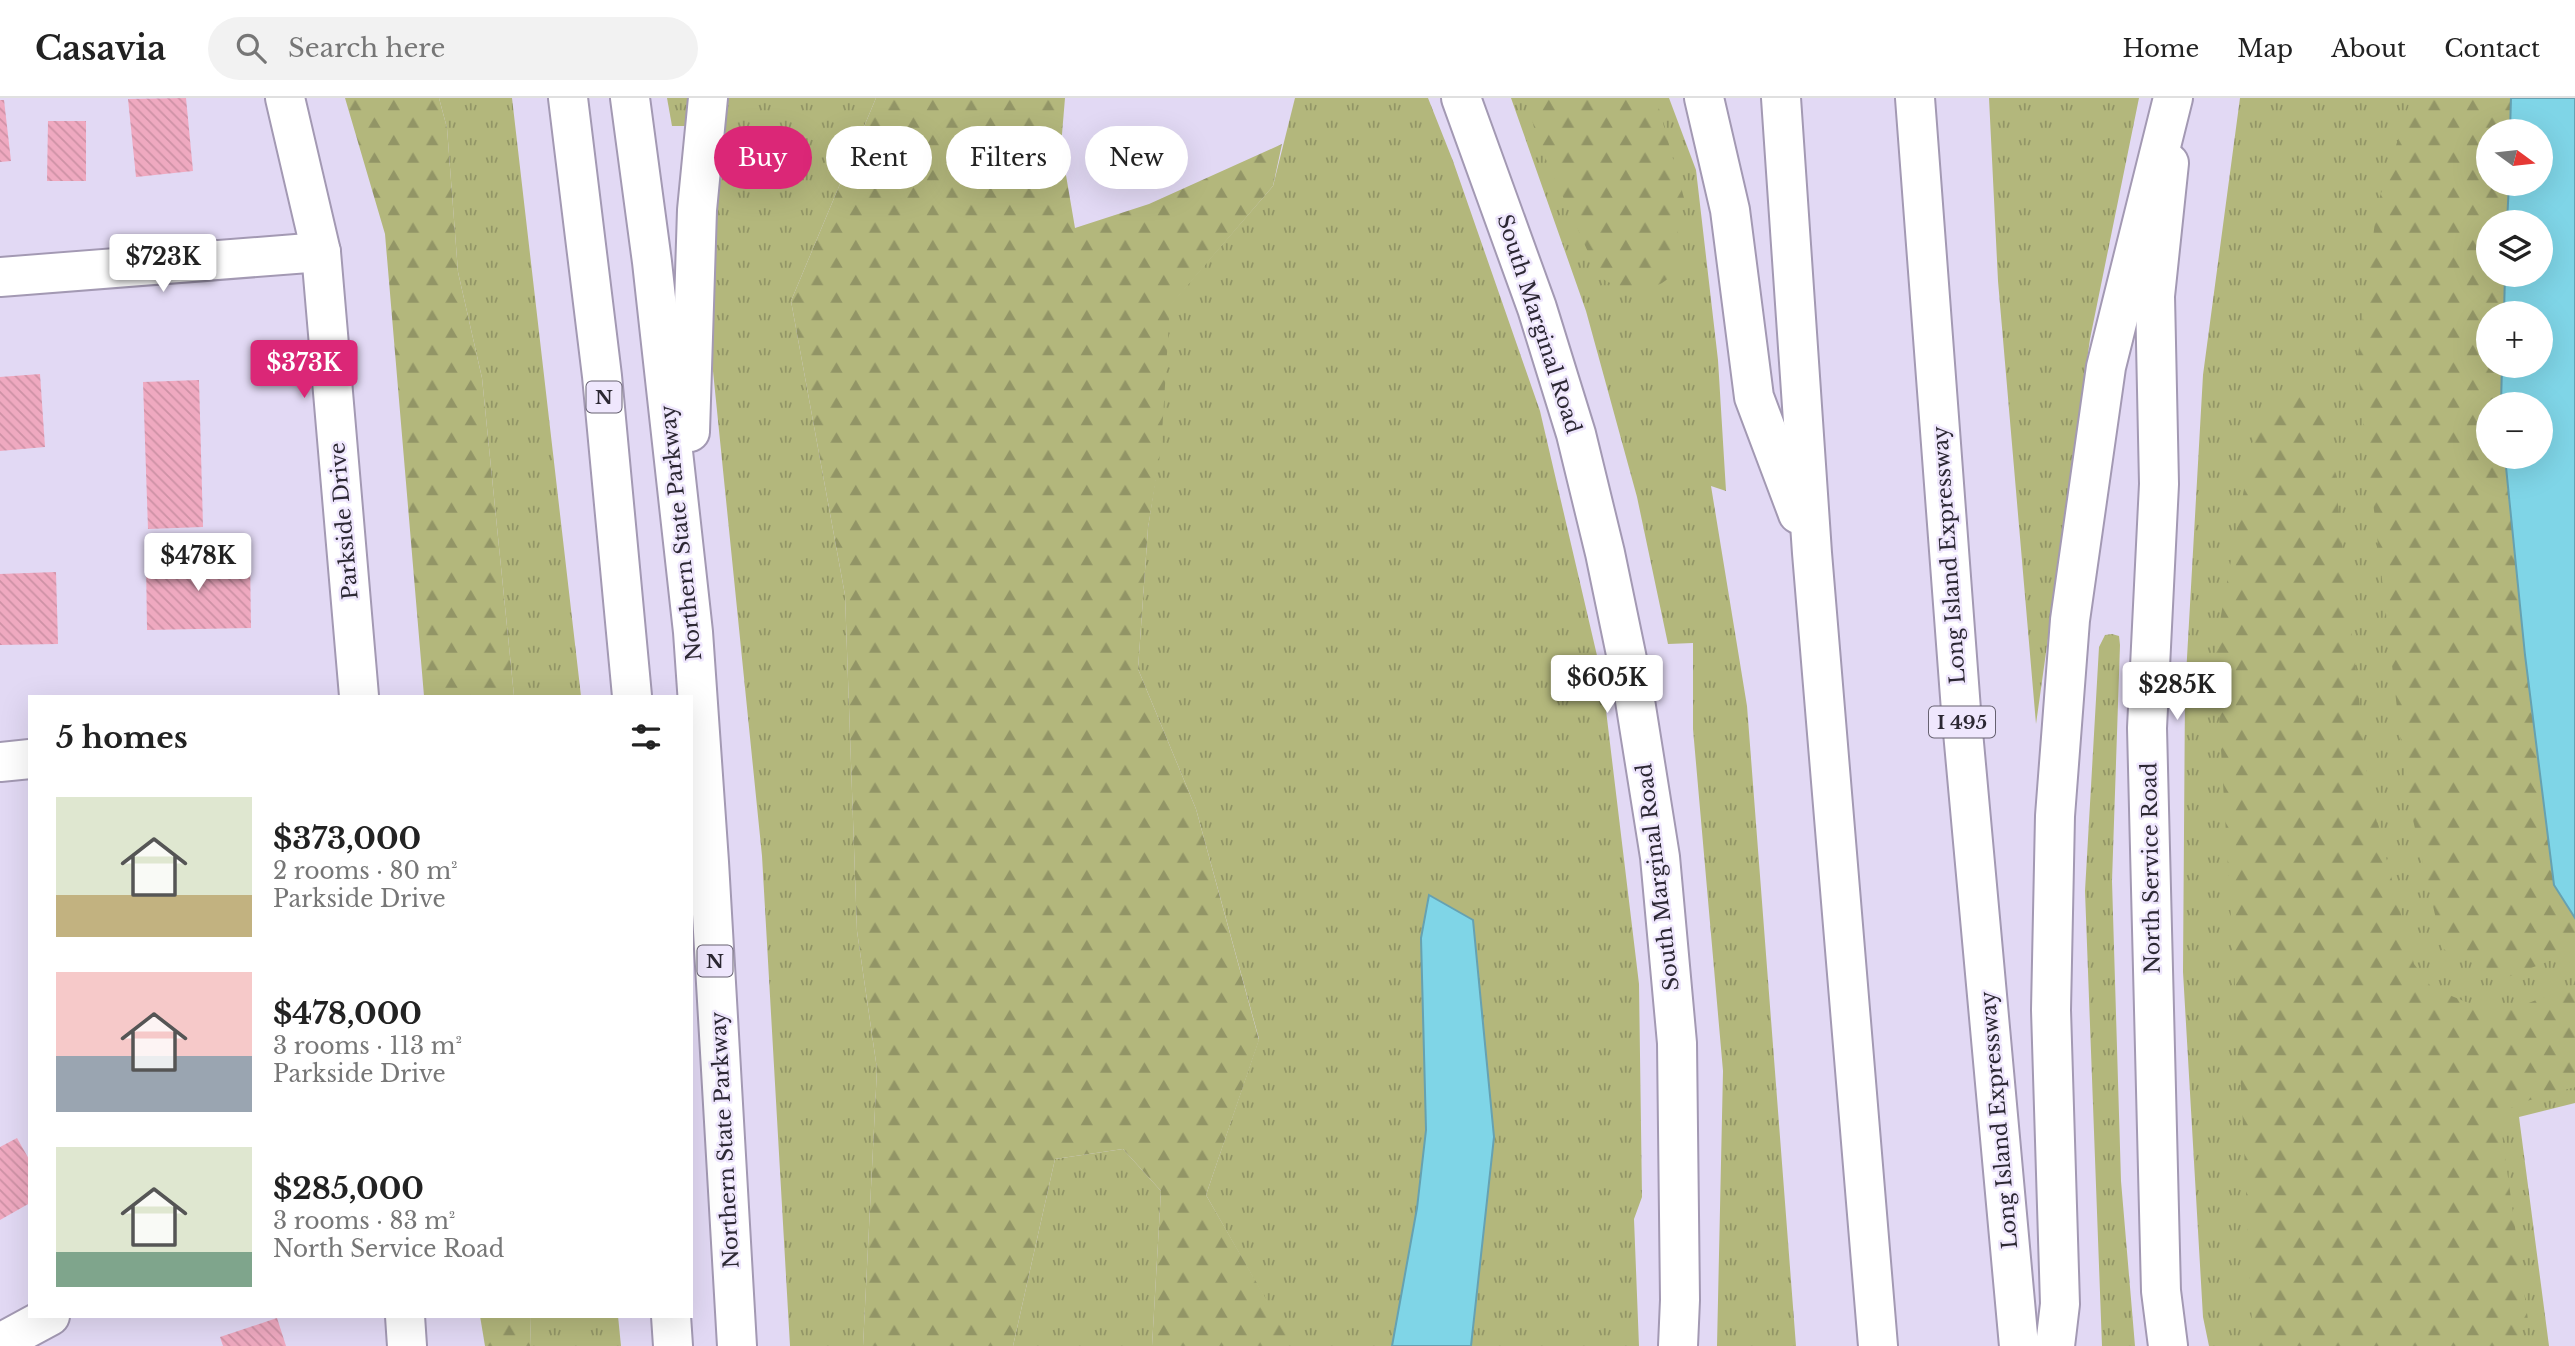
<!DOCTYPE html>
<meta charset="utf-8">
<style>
body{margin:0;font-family:"Libre Baskerville",serif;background:#f2f2f2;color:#222;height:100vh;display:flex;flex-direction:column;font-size:26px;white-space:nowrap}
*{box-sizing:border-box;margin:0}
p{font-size:23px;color:#767676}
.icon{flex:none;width:38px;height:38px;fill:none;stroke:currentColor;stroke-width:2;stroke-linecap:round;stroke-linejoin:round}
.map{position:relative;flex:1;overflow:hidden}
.sheet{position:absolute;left:28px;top:597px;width:665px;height:623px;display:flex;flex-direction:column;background:#fff;border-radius:0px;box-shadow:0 7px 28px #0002}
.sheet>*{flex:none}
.hud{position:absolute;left:714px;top:28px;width:665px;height:63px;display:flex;gap:14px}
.needle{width:46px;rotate:105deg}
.fabs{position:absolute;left:2476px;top:21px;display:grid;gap:14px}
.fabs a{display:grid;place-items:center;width:77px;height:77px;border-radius:50%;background:#fff;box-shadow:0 7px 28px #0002;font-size:35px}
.price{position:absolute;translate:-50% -60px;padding:0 16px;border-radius:7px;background:#fff;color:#222;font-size:23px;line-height:46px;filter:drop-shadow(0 2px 4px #0008)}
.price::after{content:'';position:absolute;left:50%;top:42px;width:21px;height:16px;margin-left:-10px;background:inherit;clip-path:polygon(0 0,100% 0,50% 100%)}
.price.on{background:#db2777;color:#fff}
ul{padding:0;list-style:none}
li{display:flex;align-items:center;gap:21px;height:175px;padding:0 28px}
li span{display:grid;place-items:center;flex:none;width:196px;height:140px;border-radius:0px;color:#555}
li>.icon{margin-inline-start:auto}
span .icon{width:84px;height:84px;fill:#fffc;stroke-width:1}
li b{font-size:30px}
h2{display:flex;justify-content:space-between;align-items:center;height:84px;padding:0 28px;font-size:30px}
.chip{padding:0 24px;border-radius:32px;background:#fff;box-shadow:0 7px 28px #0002;font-size:24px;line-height:63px}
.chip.on{background:#db2777;color:#fff}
header{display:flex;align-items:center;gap:42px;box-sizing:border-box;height:98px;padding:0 35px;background:#fff;border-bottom:2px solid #e0e0e0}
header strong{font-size:33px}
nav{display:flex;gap:38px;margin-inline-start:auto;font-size:24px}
.search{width:490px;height:63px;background:#f2f2f2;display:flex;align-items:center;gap:18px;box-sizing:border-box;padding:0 24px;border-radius:38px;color:#767676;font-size:26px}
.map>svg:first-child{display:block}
</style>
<header>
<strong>Casavia</strong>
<div class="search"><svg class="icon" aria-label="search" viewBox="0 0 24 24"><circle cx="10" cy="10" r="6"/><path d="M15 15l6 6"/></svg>Search here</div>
<nav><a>Home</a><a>Map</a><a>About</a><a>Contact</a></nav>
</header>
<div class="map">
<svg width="2575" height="1248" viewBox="0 0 2575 1248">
<defs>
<pattern id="grass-tufts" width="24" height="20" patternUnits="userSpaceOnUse" patternTransform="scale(1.75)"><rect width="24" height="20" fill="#b3b77c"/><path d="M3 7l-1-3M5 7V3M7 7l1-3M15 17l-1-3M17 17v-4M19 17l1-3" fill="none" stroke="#929566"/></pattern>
<pattern id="forest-firs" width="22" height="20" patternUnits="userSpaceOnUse" patternTransform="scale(1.75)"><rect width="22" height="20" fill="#b3b77c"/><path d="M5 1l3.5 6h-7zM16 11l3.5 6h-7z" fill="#929566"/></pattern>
<pattern id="building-back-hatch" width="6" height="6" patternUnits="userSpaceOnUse" patternTransform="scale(1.75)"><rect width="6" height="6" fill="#efa9c0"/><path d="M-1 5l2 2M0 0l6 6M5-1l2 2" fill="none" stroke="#cd91a5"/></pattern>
</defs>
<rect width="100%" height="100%" fill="#e2d9f4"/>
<g fill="url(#grass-tufts)" fill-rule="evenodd">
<polygon points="439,0 512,0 581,598 514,598 482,280 458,174 447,30"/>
<polygon points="667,0 692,0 686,28 672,28"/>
<polygon points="724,0 876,0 791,203 845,497 857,833 877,971 863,1248 790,1248 762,758 704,184"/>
<polygon points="1295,0 1428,0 1453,63 1540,313 1602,579 1639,886 1642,1099 1634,1121 1639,1248 1287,1248 1287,1239 1206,1097 1259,941 1196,711 1138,571 1148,430 1158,364 1169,208 1273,88"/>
<polygon points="1511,0 1669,0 1696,72 1718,262 1726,393 1711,388 1747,608 1796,1248 1717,1248 1723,973 1693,631 1693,545 1668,546 1637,399 1586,213"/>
<polygon points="1989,0 2139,0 2090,241 2036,626 1998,183"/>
<path d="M2240,0H2575V1005L2519,1019L2549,1248H2209L2203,1219L2183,874L2185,595L2203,277ZM2488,33H2541V86H2488ZM2488,124H2541V177H2488ZM2488,215H2541V268H2488ZM2488,306H2541V359H2488Z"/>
<polygon points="2112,536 2119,538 2120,547 2112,783 2121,1083 2135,1248 2102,1248 2085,793 2099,549 2105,537"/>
<polygon points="1123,1051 1161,1093 1152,1248 1013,1248 1055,1061"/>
<polygon points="531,1218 618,1218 621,1248 530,1248"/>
</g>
<g fill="url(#forest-firs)">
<polygon points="345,0 439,0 447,30 458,174 482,280 514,598 424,598 385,136"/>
<polygon points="876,0 1065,0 1061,48 1075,130 1149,106 1282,46 1273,88 1170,208 1161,351 1148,430 1138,571 1196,711 1259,942 1206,1097 1288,1239 1287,1248 1152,1248 1161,1093 1123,1051 1055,1061 1013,1248 863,1248 877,971 857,833 845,497 791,203"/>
<path d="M1526,0H1656L1684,100L1676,144L1675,174C1671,178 1667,182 1662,185C1645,195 1613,191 1599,178L1538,44Z"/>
<polygon points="2411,0 2511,0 2510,33 2488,33 2488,86 2509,86 2507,124 2488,124 2488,177 2505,177 2504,215 2488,215 2488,268 2502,268 2501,306 2488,306 2488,359 2505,359 2525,557 2554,787 2575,820 2575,853 2508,879 2443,851 2407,696 2357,266 2377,108"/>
<polygon points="2300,281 2327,304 2369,694 2414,866 2432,890 2498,917 2575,887 2575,989 2530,1002 2499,1015 2528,1222 2512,1248 2253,1248 2242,1006 2215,550 2257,320"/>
<polygon points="480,1218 531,1218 530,1248 485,1248"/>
</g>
<g fill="#7fd5e7" stroke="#66a1b1" stroke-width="2">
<polygon points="2511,0 2575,0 2575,820 2554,787 2525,557 2505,359 2541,359 2541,306 2501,306 2502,268 2541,268 2541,215 2504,215 2505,177 2541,177 2541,124 2507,124 2509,86 2541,86 2541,33 2510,33"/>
<polygon points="1429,797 1473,822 1494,1039 1471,1248 1392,1248 1417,1110 1426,1032 1421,840"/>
</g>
<g fill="url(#building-back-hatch)">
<polygon points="186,0 193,73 136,79 128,1"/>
<polygon points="0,2 4,2 11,63 0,64"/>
<polygon points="48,23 86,23 86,83 47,83"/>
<polygon points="40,276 45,349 0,353 0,279"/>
<polygon points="199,282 203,429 148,431 143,284"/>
<polygon points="250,459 251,530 147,532 146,460"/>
<polygon points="56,474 58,546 0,547 0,476"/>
<polygon points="17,1040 30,1063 30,1105 0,1122 0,1049"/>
<polygon points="277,1220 286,1248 223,1248 220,1239"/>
</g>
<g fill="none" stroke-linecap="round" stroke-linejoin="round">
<defs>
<g id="minor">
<polyline points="285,0 321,154 359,598"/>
<polyline points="0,179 321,154"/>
<polyline points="0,664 30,661"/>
<polyline points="405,1218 407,1248"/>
<polyline points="0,1245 50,1218"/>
</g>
<g id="major">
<polyline points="1461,0 1537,210 1576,336 1605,455 1633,590 1660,759 1677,945 1680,1202 1678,1248"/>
<polyline points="2168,1248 2161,1193 2147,630 2159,386 2155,198 2169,65"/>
</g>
<g id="highway">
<polyline points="568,0 602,278 632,598"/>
<polyline points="630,0 652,164 693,534 709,764 737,1248"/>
<polyline points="1704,0 1730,112 1754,299 1798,416"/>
<polyline points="1781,0 1812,455 1878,1248"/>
<polyline points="1915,0 1961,612 2019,1248"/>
<polyline points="690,334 697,112 708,0"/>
<polyline points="671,1218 673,1248"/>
<polyline points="2055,1248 2060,1206 2051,912 2055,718 2070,522 2106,269 2173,0"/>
</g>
</defs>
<use href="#minor" stroke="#a399b3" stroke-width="42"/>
<use href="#major" stroke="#a399b3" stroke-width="42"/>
<use href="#highway" stroke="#a399b3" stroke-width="42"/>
<use href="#minor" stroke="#fff" stroke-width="38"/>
<use href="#major" stroke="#fff" stroke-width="38"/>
<use href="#highway" stroke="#fff" stroke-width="38"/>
</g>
<g text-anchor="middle" stroke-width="5" stroke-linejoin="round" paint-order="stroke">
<g fill="#efe7fd" stroke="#666170" stroke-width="2">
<rect x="586.5" y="283.5" width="35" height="31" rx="5"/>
<rect x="1929" y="608.5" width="66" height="31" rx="5"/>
<rect x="697.5" y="847.5" width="35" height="31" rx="5"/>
</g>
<g font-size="19" font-weight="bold" fill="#2c2833">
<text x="604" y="306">N</text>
<text x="1962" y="631">I 495</text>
<text x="715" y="870">N</text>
</g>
<g font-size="21" fill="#2c2833" stroke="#efe7fd">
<text transform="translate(1539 226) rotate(72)" y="7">South Marginal Road</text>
<text transform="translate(344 423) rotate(-95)" y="7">Parkside Drive</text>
<text transform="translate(681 435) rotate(-96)" y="7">Northern State Parkway</text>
<text transform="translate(1949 457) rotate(-94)" y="7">Long Island Expressway</text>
<text transform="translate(2151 770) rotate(-91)" y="7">North Service Road</text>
<text transform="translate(1658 779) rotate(-97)" y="7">South Marginal Road</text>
<text transform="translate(1999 1022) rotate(-95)" y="7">Long Island Expressway</text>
<text transform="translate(725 1042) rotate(-93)" y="7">Northern State Parkway</text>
</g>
</g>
</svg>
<div class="fabs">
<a><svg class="needle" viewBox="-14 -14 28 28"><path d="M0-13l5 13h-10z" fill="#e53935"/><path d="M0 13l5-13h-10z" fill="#767676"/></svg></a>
<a><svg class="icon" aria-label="layers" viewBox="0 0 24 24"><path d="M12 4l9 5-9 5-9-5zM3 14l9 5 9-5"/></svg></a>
<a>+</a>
<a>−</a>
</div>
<b class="price" style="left:163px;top:196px">$723K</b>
<b class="price on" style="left:304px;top:302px">$373K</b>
<b class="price" style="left:198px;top:495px">$478K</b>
<b class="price" style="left:1607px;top:617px">$605K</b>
<b class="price" style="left:2177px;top:624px">$285K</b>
<div class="hud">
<a class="chip on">Buy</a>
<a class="chip">Rent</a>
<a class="chip">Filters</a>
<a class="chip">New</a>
</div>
<section class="sheet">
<h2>5 homes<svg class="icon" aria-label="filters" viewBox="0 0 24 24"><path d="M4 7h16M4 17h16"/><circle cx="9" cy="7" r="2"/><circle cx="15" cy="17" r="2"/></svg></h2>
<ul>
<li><span style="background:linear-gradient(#dfe7d0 70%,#c2b280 0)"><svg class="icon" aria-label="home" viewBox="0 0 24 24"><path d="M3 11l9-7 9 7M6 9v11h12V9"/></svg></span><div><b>$373,000</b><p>2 rooms · 80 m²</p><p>Parkside Drive</p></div></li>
<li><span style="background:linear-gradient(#f6c9c9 60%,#9aa5b1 0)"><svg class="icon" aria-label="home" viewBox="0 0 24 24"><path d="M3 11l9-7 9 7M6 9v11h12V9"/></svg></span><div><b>$478,000</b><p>3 rooms · 113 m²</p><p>Parkside Drive</p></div></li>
<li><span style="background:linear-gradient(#dfe7d0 75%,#7fa58c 0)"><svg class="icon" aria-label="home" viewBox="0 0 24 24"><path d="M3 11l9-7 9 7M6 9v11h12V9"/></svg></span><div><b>$285,000</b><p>3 rooms · 83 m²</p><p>North Service Road</p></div></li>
</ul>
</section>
</div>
